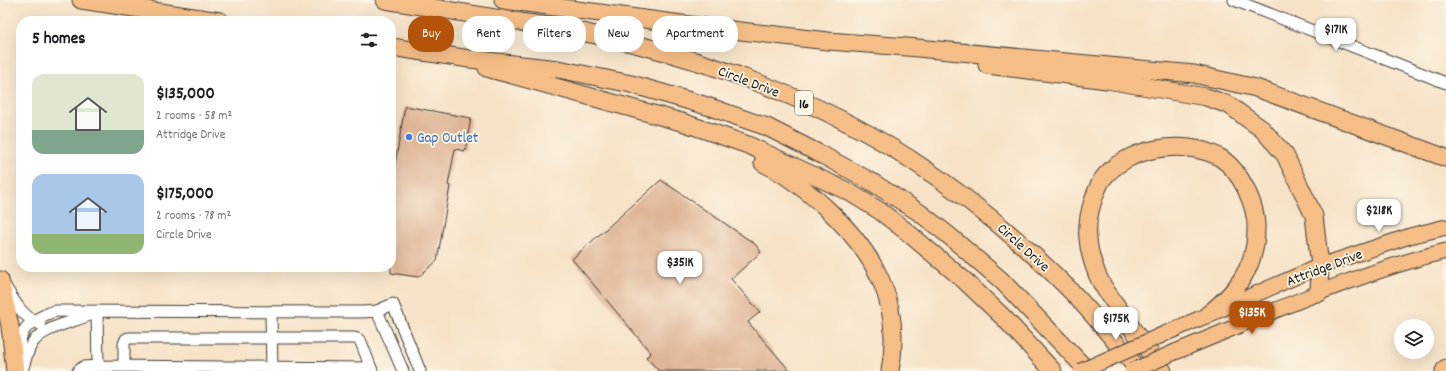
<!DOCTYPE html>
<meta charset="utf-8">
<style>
body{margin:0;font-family:Dekko,sans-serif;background:#f2f2f2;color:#202124;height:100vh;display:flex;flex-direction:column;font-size:15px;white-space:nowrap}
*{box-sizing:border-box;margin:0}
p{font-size:13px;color:#757577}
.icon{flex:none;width:22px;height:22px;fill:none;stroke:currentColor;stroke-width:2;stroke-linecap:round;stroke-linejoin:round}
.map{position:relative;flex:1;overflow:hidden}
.side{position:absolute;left:16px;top:16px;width:380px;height:256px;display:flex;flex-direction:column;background:#fff;border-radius:16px;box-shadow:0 4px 16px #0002}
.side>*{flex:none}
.banner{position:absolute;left:408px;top:16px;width:380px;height:36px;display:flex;gap:8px}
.fabs{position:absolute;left:1394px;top:319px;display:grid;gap:8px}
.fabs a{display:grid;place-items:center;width:40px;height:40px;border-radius:50%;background:#fff;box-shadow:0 4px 16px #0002;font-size:20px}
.price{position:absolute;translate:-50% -34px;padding:0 9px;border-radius:8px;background:#fff;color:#222;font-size:13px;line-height:26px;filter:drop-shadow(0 1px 2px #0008)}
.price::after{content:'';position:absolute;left:50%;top:24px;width:12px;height:9px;margin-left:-6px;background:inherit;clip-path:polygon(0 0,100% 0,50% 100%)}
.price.current{background:#b45309;color:#fff}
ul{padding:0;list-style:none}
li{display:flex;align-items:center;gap:12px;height:100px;padding:0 16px}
li span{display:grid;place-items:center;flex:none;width:112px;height:80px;border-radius:12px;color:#555}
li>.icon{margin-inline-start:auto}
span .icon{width:48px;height:48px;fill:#fffc;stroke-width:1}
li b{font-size:17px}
h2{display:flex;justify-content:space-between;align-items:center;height:48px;padding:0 16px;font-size:17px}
.pill{padding:0 14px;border-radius:16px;background:#fff;box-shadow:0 4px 16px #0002;font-size:14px;line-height:36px}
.pill.current{background:#b45309;color:#fff}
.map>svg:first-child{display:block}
</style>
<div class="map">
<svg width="1446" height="371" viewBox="0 0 1446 371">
<rect width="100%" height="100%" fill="#fcf5e5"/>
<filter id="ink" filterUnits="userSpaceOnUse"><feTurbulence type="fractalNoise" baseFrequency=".025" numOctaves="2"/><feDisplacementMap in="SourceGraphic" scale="8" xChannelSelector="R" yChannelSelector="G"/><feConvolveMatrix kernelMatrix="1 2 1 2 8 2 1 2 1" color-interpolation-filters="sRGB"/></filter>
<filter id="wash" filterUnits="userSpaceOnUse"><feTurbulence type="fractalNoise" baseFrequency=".012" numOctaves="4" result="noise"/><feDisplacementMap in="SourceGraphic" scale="16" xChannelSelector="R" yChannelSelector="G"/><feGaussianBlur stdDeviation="0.9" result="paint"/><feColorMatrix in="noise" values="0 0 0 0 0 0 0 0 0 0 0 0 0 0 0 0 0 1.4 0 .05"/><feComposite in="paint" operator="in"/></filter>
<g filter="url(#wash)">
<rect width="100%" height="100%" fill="#f6e2c6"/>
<g id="blocks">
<g fill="#dfb596">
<polygon points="405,106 471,118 465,151 455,149 448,185 450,186 437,261 418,277 391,273 391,201 395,177 393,176"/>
<polygon points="661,180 755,244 761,252 731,279 760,312 748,322 790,371 659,371 646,357 651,353 572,259"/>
</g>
</g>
</g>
<g filter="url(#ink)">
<use href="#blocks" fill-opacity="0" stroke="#3d3a36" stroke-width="1"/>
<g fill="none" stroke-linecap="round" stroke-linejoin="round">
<defs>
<g id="minor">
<polyline points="1234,0 1446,83"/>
<path d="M5,286C14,301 22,317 40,324"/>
<polyline points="377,311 403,371"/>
<polyline points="97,312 98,366 371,368"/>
<polyline points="271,312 272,371"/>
<path d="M19,356C20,350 19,343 21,337C24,324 43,315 55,311L363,312L377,311L393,304L420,371"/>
<polyline points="124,366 124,344 126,339 129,338 354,338 358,339 361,342 372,371"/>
<path d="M22,371C25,362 27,350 33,342C45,326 76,322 94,313"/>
<polyline points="78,371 83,367 98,366"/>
</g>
<g id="major">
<polyline points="1162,335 1320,266 1410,236 1446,227"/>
<path d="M1175,352C1264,316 1353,274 1446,251"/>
</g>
<g id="highway">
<polyline points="81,0 220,21"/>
<path d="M385,0C428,7 471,14 514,21C540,25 566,28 591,34C701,57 816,98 910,159C967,196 1020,240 1068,288C1094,314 1116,343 1139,371"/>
<polyline points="503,0 689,25 828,41 907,47 1194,74 1256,88 1446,158"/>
<polyline points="391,47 470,59 558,69 631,84 707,106 767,127 824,156 872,182 920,213 947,234 1001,280 1088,371"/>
<polyline points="987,65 1107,80 1206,97 1229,105 1245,117 1262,129 1285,155 1314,216 1320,266 1319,293"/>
<polyline points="487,68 685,123 748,145 849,192 880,211 906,231 964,280 1004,318 1053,371"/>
<path d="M763,163C786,174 806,190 825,207C874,252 903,302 890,371"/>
<polyline points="0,280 10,326 15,371"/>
<path d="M1163,371C1147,349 1131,328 1116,305C1109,295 1101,285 1097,274C1087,249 1084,227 1093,201C1095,194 1098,187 1101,181C1125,147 1184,138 1219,157C1231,164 1240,177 1246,189C1252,202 1257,215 1256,230C1256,267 1236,293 1207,315"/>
<polyline points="1444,371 1446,368"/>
</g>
</defs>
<use href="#minor" stroke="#3d3a36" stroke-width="13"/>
<use href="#major" stroke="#3d3a36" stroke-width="17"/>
<use href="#highway" stroke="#3d3a36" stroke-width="19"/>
<use href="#minor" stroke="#fff" stroke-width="11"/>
<use href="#major" stroke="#f6be87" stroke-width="15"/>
<use href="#highway" stroke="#f6be87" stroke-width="17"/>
<defs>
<g id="major-bridge">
<polyline points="1081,371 1162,335"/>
<polyline points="1132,371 1175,352"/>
</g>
</defs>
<use href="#major-bridge" stroke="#3d3a36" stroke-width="17" stroke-linecap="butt"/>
<use href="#major-bridge" stroke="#f6be87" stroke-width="15"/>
</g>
</g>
<circle fill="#3f7fe0" stroke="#fcf5e5" stroke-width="1.5" cx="409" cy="137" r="4"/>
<g text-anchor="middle" stroke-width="3.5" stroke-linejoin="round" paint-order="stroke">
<rect fill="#fcf5e5" stroke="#5f5d58" stroke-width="1" x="795" y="91" width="18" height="24" rx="3"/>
<g font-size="14" font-weight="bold" fill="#1c1c1c">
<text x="804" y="108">16</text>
</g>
<g font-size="15" fill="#1c1c1c" stroke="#fcf5e5">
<text transform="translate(749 81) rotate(21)" y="5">Circle Drive</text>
<text transform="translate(1024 247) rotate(42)" y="5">Circle Drive</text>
<text transform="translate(1324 267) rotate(-21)" y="5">Attridge Drive</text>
</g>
<g font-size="15" fill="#366cbe" stroke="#fcf5e5" text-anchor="start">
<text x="417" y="142">Gap Outlet</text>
</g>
</g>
</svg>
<div class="fabs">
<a><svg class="icon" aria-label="layers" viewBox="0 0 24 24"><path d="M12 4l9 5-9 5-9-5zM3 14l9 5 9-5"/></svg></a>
</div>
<b class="price" style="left:1336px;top:52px">$171K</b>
<b class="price" style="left:1379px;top:233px">$218K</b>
<b class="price" style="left:680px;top:285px">$351K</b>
<b class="price current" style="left:1252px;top:335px">$135K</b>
<b class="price" style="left:1116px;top:341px">$175K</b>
<div class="banner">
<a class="pill current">Buy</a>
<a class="pill">Rent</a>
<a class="pill">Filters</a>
<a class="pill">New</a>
<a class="pill">Apartment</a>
</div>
<section class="side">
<h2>5 homes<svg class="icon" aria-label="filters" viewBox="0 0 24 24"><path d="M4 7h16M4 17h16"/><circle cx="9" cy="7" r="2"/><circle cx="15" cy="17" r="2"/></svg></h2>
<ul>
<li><span style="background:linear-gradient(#dfe7d0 70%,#7fa58c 0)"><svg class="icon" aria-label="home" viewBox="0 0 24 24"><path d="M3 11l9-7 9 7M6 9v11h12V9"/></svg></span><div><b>$135,000</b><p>2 rooms · 58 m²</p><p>Attridge Drive</p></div></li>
<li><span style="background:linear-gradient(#a9c7e8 75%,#8fb573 0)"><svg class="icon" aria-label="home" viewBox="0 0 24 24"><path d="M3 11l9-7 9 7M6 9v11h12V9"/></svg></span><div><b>$175,000</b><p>2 rooms · 78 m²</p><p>Circle Drive</p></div></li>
</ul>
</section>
</div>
